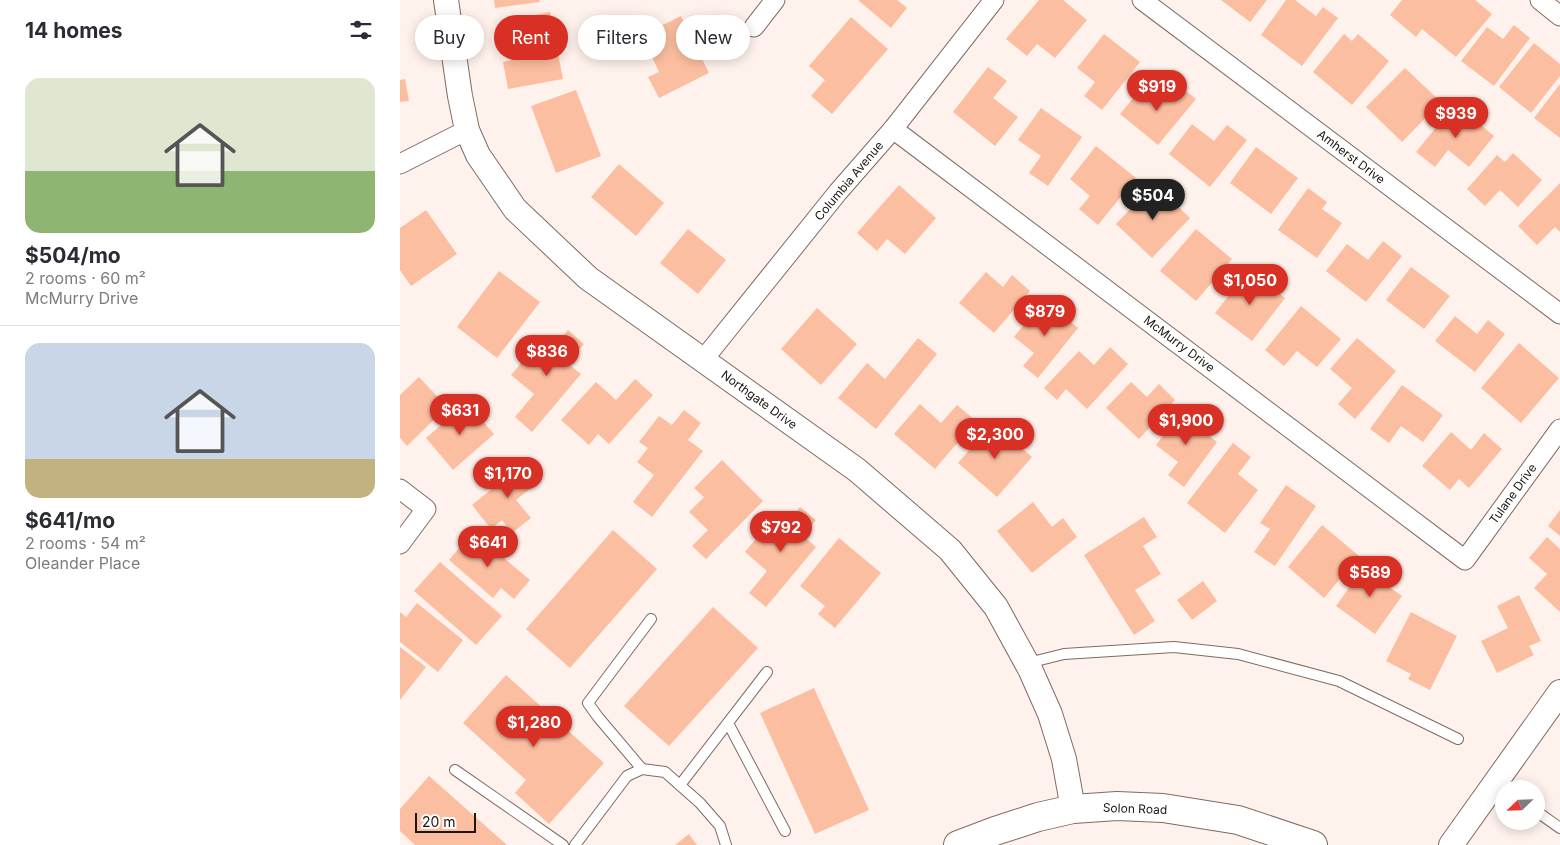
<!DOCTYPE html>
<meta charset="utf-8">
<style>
body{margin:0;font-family:Inter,sans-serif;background:#f2f2f3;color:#2b2b33;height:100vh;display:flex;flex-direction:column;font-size:19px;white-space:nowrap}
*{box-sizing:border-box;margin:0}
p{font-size:16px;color:#7c7c81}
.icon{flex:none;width:28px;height:28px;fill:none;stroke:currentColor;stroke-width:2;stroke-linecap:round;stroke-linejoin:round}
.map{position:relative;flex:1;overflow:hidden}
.side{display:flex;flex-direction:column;background:#fff;width:400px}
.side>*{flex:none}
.guide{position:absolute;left:15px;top:15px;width:475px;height:45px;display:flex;gap:10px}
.needle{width:32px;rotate:247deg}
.buttons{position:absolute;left:1095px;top:780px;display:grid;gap:10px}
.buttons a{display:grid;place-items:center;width:50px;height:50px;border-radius:50%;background:#fff;box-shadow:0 2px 12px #0003;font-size:25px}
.scale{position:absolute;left:15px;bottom:12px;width:61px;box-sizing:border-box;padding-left:5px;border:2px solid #1c1511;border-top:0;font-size:14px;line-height:18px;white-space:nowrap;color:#1c1511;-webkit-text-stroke:4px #fff;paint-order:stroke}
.price{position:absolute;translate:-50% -42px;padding:0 11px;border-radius:18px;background:#d93025;color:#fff;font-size:16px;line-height:32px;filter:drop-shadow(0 1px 2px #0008)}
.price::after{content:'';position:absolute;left:50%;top:30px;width:15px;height:11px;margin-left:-8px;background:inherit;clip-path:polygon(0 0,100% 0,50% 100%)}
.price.current{background:#222;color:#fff}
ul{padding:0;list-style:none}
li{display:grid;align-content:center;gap:10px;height:265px;padding:0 25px}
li+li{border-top:1px solid #e1e1e2}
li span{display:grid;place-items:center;height:155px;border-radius:15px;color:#555}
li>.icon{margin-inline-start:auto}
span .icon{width:90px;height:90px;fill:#fffc;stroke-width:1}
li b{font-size:21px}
h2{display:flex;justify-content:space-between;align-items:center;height:60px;padding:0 25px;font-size:21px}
.pill{padding:0 18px;border-radius:22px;background:#fff;box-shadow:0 2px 12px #0003;font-size:18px;line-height:45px}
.pill.current{background:#d93025;color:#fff}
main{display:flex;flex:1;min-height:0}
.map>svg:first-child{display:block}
</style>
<main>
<section class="side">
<h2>14 homes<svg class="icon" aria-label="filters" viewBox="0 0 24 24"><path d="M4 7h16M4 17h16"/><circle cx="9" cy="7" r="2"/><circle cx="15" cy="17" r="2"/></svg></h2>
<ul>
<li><span style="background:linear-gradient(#dfe7d0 60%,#8fb573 0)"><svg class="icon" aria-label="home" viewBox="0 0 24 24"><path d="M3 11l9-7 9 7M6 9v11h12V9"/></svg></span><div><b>$504/mo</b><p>2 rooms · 60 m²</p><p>McMurry Drive</p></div></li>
<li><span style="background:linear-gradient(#c9d6e8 75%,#c2b280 0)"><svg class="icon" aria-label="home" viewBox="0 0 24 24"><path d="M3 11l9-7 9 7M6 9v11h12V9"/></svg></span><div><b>$641/mo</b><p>2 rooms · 54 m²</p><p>Oleander Place</p></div></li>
</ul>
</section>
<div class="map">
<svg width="1160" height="845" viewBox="0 0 1160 845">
<rect width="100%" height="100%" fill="#fff2ec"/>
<g fill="#fcbea0">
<polygon points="94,0 139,0 140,2 95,8"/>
<polygon points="458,0 497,0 507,8 491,28"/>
<polygon points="639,0 663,0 687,20 655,58 637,44 627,56 606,39"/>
<polygon points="821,0 867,0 850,22"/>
<polygon points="886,0 895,0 916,16 923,7 938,18 902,66 861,35"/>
<polygon points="1002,0 1075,0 1092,14 1056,57 1022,29 1016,37 990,15"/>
<polygon points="150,12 163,79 108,89 103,62 112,60 105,21"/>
<polygon points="281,16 309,73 259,98 248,77 259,72 242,35"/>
<polygon points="451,17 488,49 432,114 411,96 425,80 409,66"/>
<polygon points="1114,25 1130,38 1094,86 1061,61 1087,27 1103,39"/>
<polygon points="704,34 740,62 702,110 684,96 695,82 677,68"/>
<polygon points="944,34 952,41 958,34 989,61 952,105 913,72"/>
<polygon points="1134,43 1160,64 1160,76 1131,113 1099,87"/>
<polygon points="588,67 607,81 593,98 618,117 595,146 553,112"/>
<polygon points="1005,68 1041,102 1002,142 966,107"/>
<polygon points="5,79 9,101 0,102 0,80"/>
<polygon points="1160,84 1160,138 1134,118"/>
<polygon points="744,85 764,102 778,85 796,99 758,145 720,114"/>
<polygon points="176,90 201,156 156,173 131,106"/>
<polygon points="1055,104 1094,136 1069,167 1048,150 1035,167 1016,152"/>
<polygon points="641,108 682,137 648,186 629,173 641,156 618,140"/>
<polygon points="792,124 814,141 827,125 847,140 810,187 769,154"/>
<polygon points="696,146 736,178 698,225 679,209 690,196 670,179"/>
<polygon points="856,147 898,178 871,214 830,183"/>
<polygon points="1113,153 1142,180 1118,207 1100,190 1085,206 1067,189 1097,155 1105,162"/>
<polygon points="219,164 264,203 236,236 191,197"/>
<polygon points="1160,183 1160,232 1155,227 1137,245 1118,226"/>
<polygon points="754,184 790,218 752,258 716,224"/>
<polygon points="499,185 536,218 505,254 487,239 477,251 457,233"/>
<polygon points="908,188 927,202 922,209 942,223 917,258 878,230"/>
<polygon points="26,210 57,254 11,286 0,270 0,228"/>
<polygon points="288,229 326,260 298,294 260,263"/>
<polygon points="796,229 832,259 796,301 760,271"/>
<polygon points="983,241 1002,256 966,302 926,271 947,244 968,260"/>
<polygon points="1011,267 1050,296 1024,329 986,300"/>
<polygon points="849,270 885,298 852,341 815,313"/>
<polygon points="99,271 140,302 97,358 57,327"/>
<polygon points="586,272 603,287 612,275 630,291 594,333 559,303"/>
<polygon points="644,300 678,328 638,378 623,366 634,353 614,337"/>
<polygon points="901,306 941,339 917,367 897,351 884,366 865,350"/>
<polygon points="417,308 457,344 421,385 381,349"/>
<polygon points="1055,316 1077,334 1088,320 1105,334 1075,372 1035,341"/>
<polygon points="168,330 184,344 167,363 181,374 132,432 115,417 134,394 111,375 145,335 156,344"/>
<polygon points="518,338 537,354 476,429 438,398 467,363 485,379"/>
<polygon points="957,338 996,371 955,419 938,404 952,388 930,369"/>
<polygon points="1119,343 1159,378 1121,423 1081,388"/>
<polygon points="710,347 728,364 687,409 666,389 657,400 644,388 679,351 694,365"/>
<polygon points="19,377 47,407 7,446 0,438 0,395"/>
<polygon points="235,379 253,395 209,444 198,434 189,445 161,420 196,382 216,400"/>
<polygon points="731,382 747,397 759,384 775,400 739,439 706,408"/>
<polygon points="1002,385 1043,415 1023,442 1001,426 989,443 970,429"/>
<polygon points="67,403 94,434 53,470 26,438"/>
<polygon points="520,404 541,423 557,405 576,421 535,469 494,434"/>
<polygon points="785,407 803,420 797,427 817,442 784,487 768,475 778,462 756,445"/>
<polygon points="284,410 301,423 288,440 303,451 252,517 233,502 254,475 237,462 248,448 239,442 259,416 272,425"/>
<polygon points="593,423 632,457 597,497 558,463"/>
<polygon points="1051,432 1071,450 1084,433 1102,449 1069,488 1059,479 1050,490 1022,466"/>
<polygon points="833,443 851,457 838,474 858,490 825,533 787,503"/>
<polygon points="322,460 363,501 306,559 292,546 308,530 289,512 304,497 294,488"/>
<polygon points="126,461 142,479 116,500 131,518 112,533 102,520 91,529 72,505"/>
<polygon points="886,485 916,506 875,566 854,552 870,529 860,523"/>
<polygon points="633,502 652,527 663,518 677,537 632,573 597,531"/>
<polygon points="400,507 416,520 403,536 416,547 366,607 349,593 367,571 345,552 379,511 390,520"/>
<polygon points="1160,510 1160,536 1148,526"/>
<polygon points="744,517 757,537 743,546 761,574 735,590 755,621 734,635 684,555"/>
<polygon points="922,525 959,556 924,598 888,567"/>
<polygon points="213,530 257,569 170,668 126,629"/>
<polygon points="73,532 130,580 114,599 101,588 93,598 49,560"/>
<polygon points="1147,537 1160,549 1160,612 1134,588 1147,574 1129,558"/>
<polygon points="439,538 481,573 435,628 418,614 425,606 400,586"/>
<polygon points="968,561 988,575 982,582 1002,596 975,634 936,606"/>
<polygon points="40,562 102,616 76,645 14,591"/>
<polygon points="803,581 817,601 792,620 777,600"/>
<polygon points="1119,595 1141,641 1129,646 1134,655 1097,673 1081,641 1108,628 1097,606"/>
<polygon points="17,603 63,640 38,672 0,642 0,612 6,617"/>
<polygon points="313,607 358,648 269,746 224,706"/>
<polygon points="1011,612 1057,636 1030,690 1008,679 1011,674 986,661"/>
<polygon points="0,647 26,667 0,700"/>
<polygon points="106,675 204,763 149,824 115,793 126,780 63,723"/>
<polygon points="414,688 469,810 415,834 360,713"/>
<polygon points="29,776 107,845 15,845 0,831 0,809"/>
<polygon points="289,834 297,845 275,845"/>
</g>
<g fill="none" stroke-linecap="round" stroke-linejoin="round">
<defs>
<g id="service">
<polyline points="628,663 664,654 774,647 838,654 939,681 1058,739"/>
<polyline points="328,723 385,831"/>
<polyline points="242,769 198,717 188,703 251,619"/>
<polyline points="55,770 163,845"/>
<polyline points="280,785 367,672"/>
<polyline points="1136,811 1160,828"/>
<polyline points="175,845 227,776 242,769 265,772 300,803 320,826 326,845"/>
</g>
<g id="minor">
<polyline points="742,0 1160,314"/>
<polyline points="1140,0 1160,16"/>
<polyline points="354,27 375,0"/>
<polyline points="493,129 1065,560 1160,429"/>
<polyline points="0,164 67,130"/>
<polyline points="303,360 438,192 493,129 594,0"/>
<polyline points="0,489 26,509 0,544"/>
</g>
<g id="tertiary">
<polyline points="46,0 60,96 67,130 78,155 115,209 188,278 457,470 550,550 596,607 630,669 650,714 664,759 673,809"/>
<polyline points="1051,845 1160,692"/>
</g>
<polyline id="secondary" points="558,845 595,831 638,817 673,809 717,806 763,808 838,820 913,845"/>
</defs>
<use href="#service" stroke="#7e6b63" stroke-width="12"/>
<use href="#minor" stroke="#7e6b63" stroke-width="21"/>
<use href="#tertiary" stroke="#7e6b63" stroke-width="26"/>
<use href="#secondary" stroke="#7e6b63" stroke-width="30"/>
<use href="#service" stroke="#fff" stroke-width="10"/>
<use href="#minor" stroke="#fff" stroke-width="19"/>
<use href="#tertiary" stroke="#fff" stroke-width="24"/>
<use href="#secondary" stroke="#fff" stroke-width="28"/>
</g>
<g text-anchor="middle" stroke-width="4.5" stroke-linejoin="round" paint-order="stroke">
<g font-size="12" fill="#1c1511" stroke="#fff">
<text transform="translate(951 157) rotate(37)" y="4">Amherst Drive</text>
<text transform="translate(449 181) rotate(-50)" y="4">Columbia Avenue</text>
<text transform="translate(779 344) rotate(37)" y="4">McMurry Drive</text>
<text transform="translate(359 400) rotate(36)" y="4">Northgate Drive</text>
<text transform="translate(1113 494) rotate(-54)" y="4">Tulane Drive</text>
<text transform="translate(735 809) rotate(2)" y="4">Solon Road</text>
</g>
</g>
</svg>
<div class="buttons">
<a><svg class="needle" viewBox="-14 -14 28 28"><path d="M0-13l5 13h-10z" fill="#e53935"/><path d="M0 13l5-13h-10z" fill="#7c7c81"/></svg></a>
</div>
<div class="scale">20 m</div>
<b class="price" style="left:757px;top:112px">$919</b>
<b class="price" style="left:1056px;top:139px">$939</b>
<b class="price current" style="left:753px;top:221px">$504</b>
<b class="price" style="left:850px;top:306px">$1,050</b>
<b class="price" style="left:645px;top:337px">$879</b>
<b class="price" style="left:147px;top:377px">$836</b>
<b class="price" style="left:60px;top:436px">$631</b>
<b class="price" style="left:786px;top:446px">$1,900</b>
<b class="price" style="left:595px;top:460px">$2,300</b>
<b class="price" style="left:108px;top:499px">$1,170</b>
<b class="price" style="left:381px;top:553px">$792</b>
<b class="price" style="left:88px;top:568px">$641</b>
<b class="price" style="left:970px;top:598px">$589</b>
<b class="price" style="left:134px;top:748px">$1,280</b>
<div class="guide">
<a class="pill">Buy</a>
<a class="pill current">Rent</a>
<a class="pill">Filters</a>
<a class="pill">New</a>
</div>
</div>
</main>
